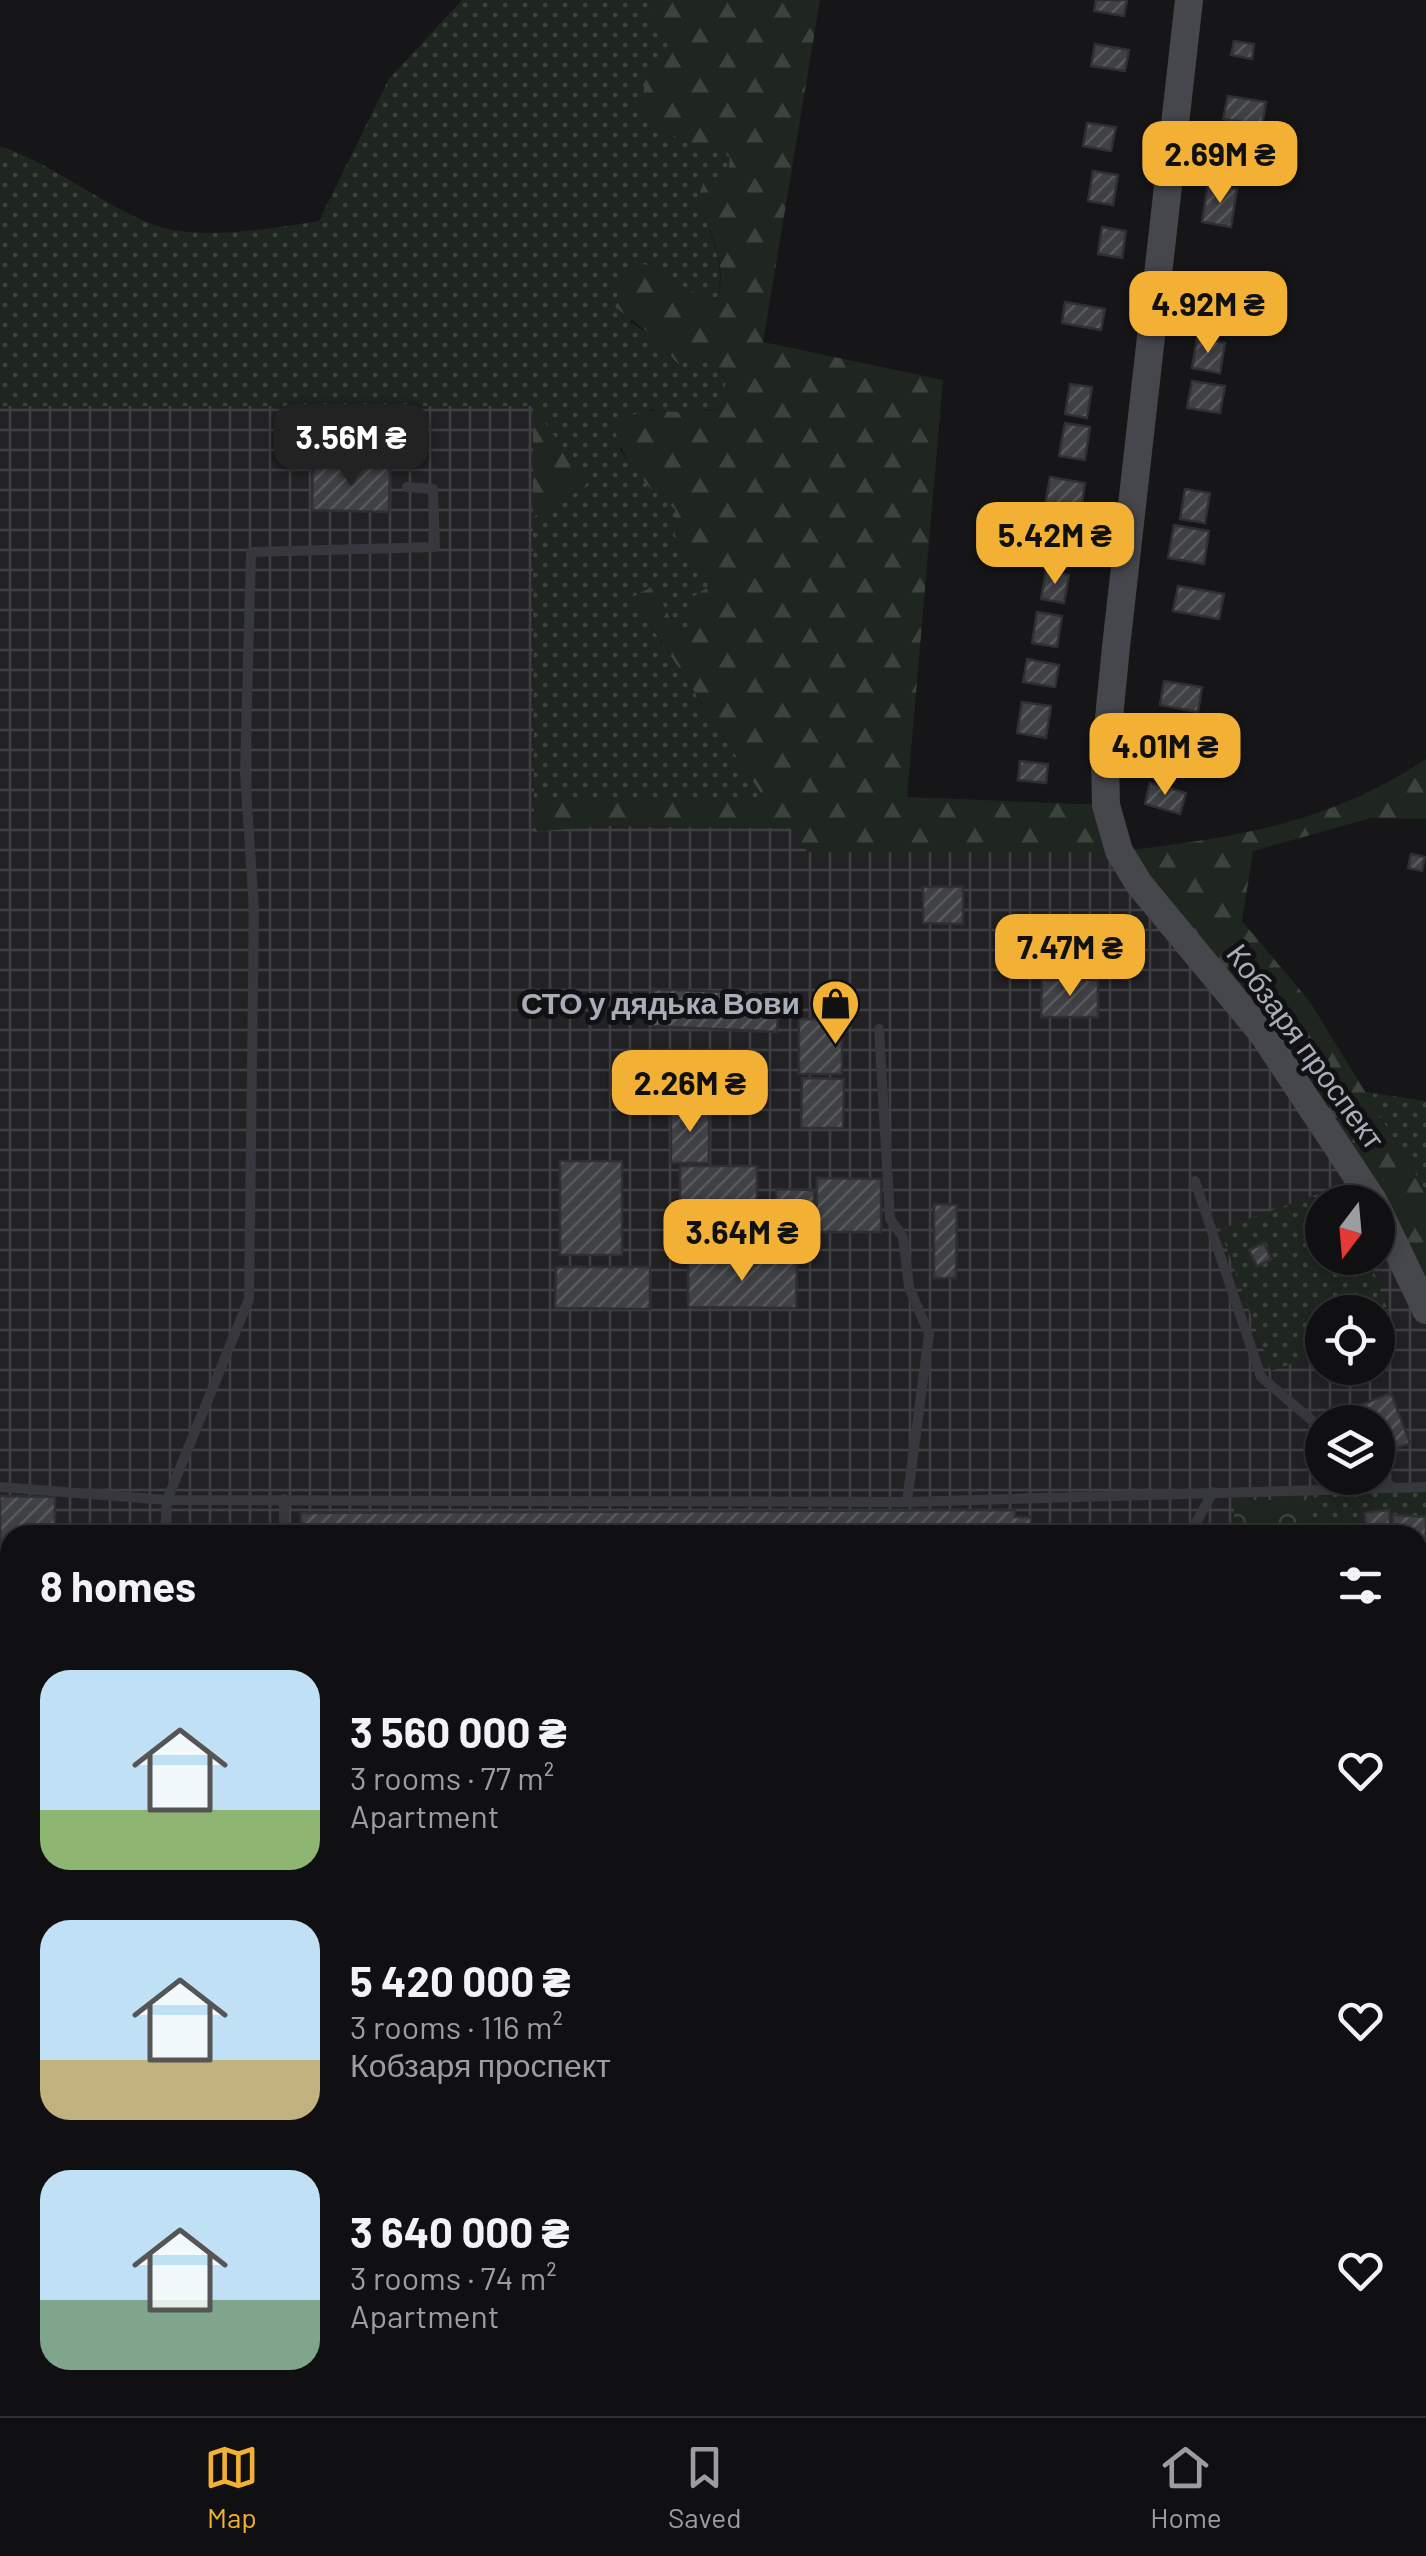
<!DOCTYPE html>
<meta charset="utf-8">
<style>
body{margin:0;font-family:Barlow,sans-serif;background:#1e1e20;color:#f1f3f6;height:100vh;display:flex;flex-direction:column;font-size:38px;white-space:nowrap}
*{box-sizing:border-box;margin:0}
p{font-size:32px;color:#9c9d9f}
.icon{flex:none;width:55px;height:55px;fill:none;stroke:currentColor;stroke-width:2;stroke-linecap:round;stroke-linejoin:round}
.map{position:relative;flex:1;overflow:hidden}
.details{position:absolute;left:0px;top:1525px;width:1428px;height:892px;display:flex;flex-direction:column;background:#101012;border-radius:30px 30px 0 0;box-shadow:0 5px 15px #0003,0 0 0 2px #303032}
.details>*{flex:none}
.needle{width:65px;rotate:196deg}
.fabs{position:absolute;left:1305px;top:1185px;display:grid;gap:20px}
.fabs a{display:grid;place-items:center;width:90px;height:90px;border-radius:50%;background:#101012;box-shadow:0 5px 15px #0003,0 0 0 2px #303032;font-size:50px}
.price{position:absolute;translate:-50% -85px;padding:0 22px;border-radius:20px;background:#f2b134;color:#111;font-size:32px;line-height:65px;filter:drop-shadow(0 2px 5px #0008)}
.price::after{content:'';position:absolute;left:50%;top:60px;width:30px;height:22px;margin-left:-15px;background:inherit;clip-path:polygon(0 0,100% 0,50% 100%)}
.price.current{background:#222;color:#fff}
ul{padding:0;list-style:none}
li{display:flex;align-items:center;gap:30px;height:250px;padding:0 40px}
li span{display:grid;place-items:center;flex:none;width:280px;height:200px;border-radius:30px;color:#555}
li>.icon{margin-inline-start:auto}
span .icon{width:120px;height:120px;fill:#fffc;stroke-width:1}
li b{font-size:42px}
h2{display:flex;justify-content:space-between;align-items:center;height:120px;padding:0 40px;font-size:42px}
.menu{display:flex;justify-content:space-around;align-items:center;height:140px;border-top:2px solid #303032;background:#101012;font-size:28px;color:#9c9d9f}
.menu a{display:grid;justify-items:center;gap:5px}
.menu .current{color:#f2b134}
.map>svg:first-child{display:block}
</style>
<div class="map">
<svg width="1426" height="2416" viewBox="0 0 1426 2416">
<defs>
<pattern id="industrial-grid" width="8" height="8" patternUnits="userSpaceOnUse" patternTransform="scale(2.5)"><rect width="8" height="8" fill="#222225"/><path d="M0 4h8M4 0v8" fill="none" stroke="#3f3f43"/></pattern>
<pattern id="grass-dots" width="8" height="8" patternUnits="userSpaceOnUse" patternTransform="scale(2.5)"><rect width="8" height="8" fill="#1e261f"/><path d="M2 2h.1M6 6h.1" fill="none" stroke="#3c433d" stroke-width="1.8" stroke-linecap="round"/></pattern>
<pattern id="forest-firs" width="22" height="20" patternUnits="userSpaceOnUse" patternTransform="scale(2.5)"><rect width="22" height="20" fill="#1e261f"/><path d="M5 1l3.5 6h-7zM16 11l3.5 6h-7z" fill="#3c433d"/></pattern>
<pattern id="park-crowns" width="20" height="18" patternUnits="userSpaceOnUse" patternTransform="scale(2.5)"><rect width="20" height="18" fill="#1e261f"/><path d="M2 6a3 3 0 1 1 6 0M12 15a3 3 0 1 1 6 0" fill="none" stroke="#3c433d"/></pattern>
<pattern id="building-hatch" width="6" height="6" patternUnits="userSpaceOnUse" patternTransform="scale(2.5)"><rect width="6" height="6" fill="#404145"/><path d="M-1 1l2-2M0 6l6-6M5 7l2-2" fill="none" stroke="#595a5e"/></pattern>
</defs>
<rect width="100%" height="100%" fill="#161618"/>
<path fill="url(#industrial-grid)" fill-rule="evenodd" d="M0,406H533L534,831L599,826L790,828L808,852L1119,851L1374,1202H1322V1258H1378V1210L1426,1310V1487L1234,1492V1535H10V2408H1178V2416H0ZM1322,1312H1378V1368H1322ZM1322,1422H1378V1478H1322Z"/>
<g fill="url(#grass-dots)">
<path d="M462,0H654V18L674,43L664,63L646,77L702,143L730,157L727,178L698,197C709,232 727,262 717,299L693,292L644,264L630,322L650,334L677,364L693,359L715,362L726,383L721,407L682,416L651,409L620,450L643,480L675,509V535L713,584L690,627L677,632L666,609L648,622L764,798L534,799L533,517L588,485L533,406H0V146C56,164 123,221 173,230C220,238 272,228 319,221L389,79Z"/>
<polygon points="1365,1092 1426,1101 1426,1191"/>
<polygon points="1343,1185 1349,1202 1322,1202 1322,1258 1369,1258 1394,1328 1378,1333 1378,1312 1322,1312 1322,1353 1271,1371 1220,1229"/>
<polygon points="1426,1487 1426,1734 1418,1733 1418,1535 1308,1535 1314,1491"/>
</g>
<g fill="url(#forest-firs)">
<path d="M654,0H820L763,342L943,380L907,797L1106,805L1120,851C1231,839 1331,823 1426,759V819L1371,818L1253,851L1242,921L1310,1002L1426,1191V1310L1378,1210L1119,852H808L790,828L599,826L534,832V799L764,798L632,597L654,586L677,632L690,627L694,596L713,584L675,535V509C647,488 623,462 614,428C650,394 674,424 721,407L726,382L715,362L693,359L678,364L650,334L614,306L624,276L644,264L693,292L717,299C729,264 709,231 698,198L705,178H727L730,157L658,130L641,106L646,77L664,63L674,43L653,18Z"/>
<polygon points="533,406 589,485 533,517"/>
</g>
<g fill="url(#park-crowns)">
<polygon points="1234,1491 1314,1491 1308,1535 1234,1535"/>
<polygon points="1418,1733 1426,1734 1426,2416 1178,2416 1178,2408 1418,2408"/>
</g>
<g fill="url(#building-hatch)" stroke="#303034" stroke-width="2.5">
<polygon points="1096,0 1127,0 1124,16 1094,11"/>
<polygon points="1234,41 1254,44 1252,59 1231,55"/>
<polygon points="1095,44 1129,50 1125,71 1091,66"/>
<polygon points="1228,96 1266,102 1262,125 1223,119"/>
<polygon points="1087,123 1116,127 1111,151 1083,146"/>
<polygon points="1219,137 1244,142 1238,176 1213,172"/>
<polygon points="1093,171 1118,175 1113,205 1088,201"/>
<polygon points="1208,184 1237,189 1231,227 1202,222"/>
<polygon points="1102,227 1126,231 1122,258 1098,254"/>
<polygon points="1204,272 1245,279 1240,309 1198,302"/>
<polygon points="1065,302 1105,309 1101,330 1062,323"/>
<polygon points="1197,338 1225,343 1220,373 1192,368"/>
<polygon points="1192,381 1225,386 1220,413 1187,408"/>
<polygon points="1070,384 1092,387 1087,418 1065,414"/>
<polygon points="1065,423 1090,427 1085,460 1059,456"/>
<polygon points="313,465 390,468 389,512 312,510"/>
<polygon points="1050,477 1085,483 1080,517 1044,511"/>
<polygon points="1185,489 1210,493 1205,523 1180,519"/>
<polygon points="1174,525 1209,531 1204,564 1168,558"/>
<polygon points="1046,571 1069,575 1064,603 1041,599"/>
<polygon points="1178,586 1224,594 1219,619 1173,611"/>
<polygon points="1037,612 1062,616 1057,647 1032,643"/>
<polygon points="1027,659 1059,665 1055,687 1023,682"/>
<polygon points="1164,681 1202,687 1198,712 1160,705"/>
<polygon points="1022,702 1051,706 1046,738 1017,733"/>
<polygon points="1158,716 1185,720 1180,749 1154,745"/>
<polygon points="1020,761 1048,764 1046,783 1018,780"/>
<polygon points="1150,783 1186,793 1180,814 1145,804"/>
<polygon points="1411,854 1425,857 1422,871 1408,868"/>
<polygon points="923,887 963,887 963,924 923,923"/>
<polygon points="1085,917 1124,926 1114,966 1075,956"/>
<polygon points="1042,980 1098,980 1098,1017 1041,1017"/>
<polygon points="653,989 779,994 777,1032 652,1026"/>
<polygon points="799,1019 842,1020 842,1074 799,1074"/>
<polygon points="802,1078 844,1079 843,1128 801,1128"/>
<rect x="671" y="1107" width="38" height="56"/>
<rect x="560" y="1161" width="62" height="94"/>
<rect x="680" y="1166" width="77" height="67"/>
<polygon points="817,1178 881,1179 881,1232 816,1232"/>
<polygon points="776,1189 814,1190 814,1247 775,1247"/>
<polygon points="934,1204 957,1205 956,1278 934,1278"/>
<polygon points="1264,1243 1271,1259 1257,1266 1249,1250"/>
<polygon points="688,1260 797,1261 796,1308 688,1307"/>
<polygon points="556,1267 650,1267 650,1309 555,1308"/>
<polygon points="1391,1393 1410,1443 1378,1455 1378,1422 1361,1422 1355,1407"/>
<polygon points="0,1496 55,1497 55,1535 73,1535 10,1535 10,1879 0,1879"/>
<polygon points="1015,1510 1015,1517 1031,1517 1031,1535 301,1535 301,1513"/>
<polygon points="1389,1510 1390,1524 1366,1525 1365,1513"/>
<polygon points="1393,1515 1426,1517 1426,1540 1418,1540 1418,1535 1392,1535"/>
<polygon points="1131,1525 1156,1525 1157,1535 1131,1535"/>
<rect x="20" y="2408" width="45" height="8"/>
<rect x="306" y="2408" width="715" height="8"/>
<rect x="1080" y="2408" width="64" height="8"/>
</g>
<g fill="none" stroke-linecap="round" stroke-linejoin="round">
<g stroke="#37383d" stroke-width="10">
<polyline points="879,1029 890,1219 903,1237 909,1287 929,1334 907,1502"/>
<polyline points="1195,1181 1261,1377 1322,1429"/>
<polyline points="1378,1475 1393,1488"/>
<polyline points="0,1487 167,1500 907,1502 1426,1487"/>
<polyline points="284,1499 284,1535"/>
<polyline points="165,1535 167,1500 249,1299 254,910 245,773 251,552 435,547 433,489 407,487"/>
<polyline points="1189,1535 1213,1492"/>
<polyline points="0,1966 10,1961"/>
<polyline points="288,2408 288,2416"/>
<polyline points="1160,2408 1160,2416"/>
<polyline points="1053,2416 1053,2408"/>
</g>
<g stroke="#45474d" stroke-width="28">
<polyline points="1189,0 1116,647 1105,758 1106,805 1119,851 1139,884 1263,1034 1374,1202"/>
<polyline points="1378,1210 1426,1310"/>
</g>
<g stroke="#4a4c52" stroke-width="2.5">
<polyline points="1418,1549 1426,1551"/>
<polyline points="1418,1704 1426,1705"/>
</g>
</g>
<defs>
<symbol id="shop-pin" viewBox="-11 -11 22 30"><path d="M0 17L-7.5 6A9.5 9.5 0 1 1 7.5 6Z" fill="#f2b134" stroke="#111113"/><path d="M-5-2.5h2.3a2.7 3.5 0 0 1 5.4 0H5L5.5 6h-11ZM-1.5-2.5h3a1.5 2.3 0 0 0-3 0Z" fill="#111"/></symbol>
</defs>
<g fill-rule="evenodd">
<use href="#shop-pin" x="808" y="976" width="55" height="75"/>
</g>
<g text-anchor="middle" stroke-width="10" stroke-linejoin="round" paint-order="stroke">
<g font-size="30" font-weight="bold" fill="#a8adb8" stroke="#111113" text-anchor="end">
<text x="800" y="1014">СТО у дядька Вови</text>
</g>
<g font-size="30" fill="#a8adb8" stroke="#111113">
<text transform="translate(1305 1047) rotate(54)" y="10">Кобзаря проспект</text>
</g>
</g>
</svg>
<div class="fabs">
<a><svg class="needle" viewBox="-14 -14 28 28"><path d="M0-13l5 13h-10z" fill="#e53935"/><path d="M0 13l5-13h-10z" fill="#9c9d9f"/></svg></a>
<a><svg class="icon" aria-label="locate" viewBox="0 0 24 24"><circle cx="12" cy="12" r="6"/><path d="M12 2v4M12 18v4M2 12h4M18 12h4"/></svg></a>
<a><svg class="icon" aria-label="layers" viewBox="0 0 24 24"><path d="M12 4l9 5-9 5-9-5zM3 14l9 5 9-5"/></svg></a>
</div>
<b class="price" style="left:1220px;top:206px">2.69M ₴</b>
<b class="price" style="left:1208px;top:356px">4.92M ₴</b>
<b class="price current" style="left:351px;top:489px">3.56M ₴</b>
<b class="price" style="left:1055px;top:587px">5.42M ₴</b>
<b class="price" style="left:1165px;top:798px">4.01M ₴</b>
<b class="price" style="left:1070px;top:999px">7.47M ₴</b>
<b class="price" style="left:690px;top:1135px">2.26M ₴</b>
<b class="price" style="left:742px;top:1284px">3.64M ₴</b>
<section class="details">
<h2>8 homes<svg class="icon" aria-label="filters" viewBox="0 0 24 24"><path d="M4 7h16M4 17h16"/><circle cx="9" cy="7" r="2"/><circle cx="15" cy="17" r="2"/></svg></h2>
<ul>
<li><span style="background:linear-gradient(#bfe0f5 70%,#8fb573 0)"><svg class="icon" aria-label="home" viewBox="0 0 24 24"><path d="M3 11l9-7 9 7M6 9v11h12V9"/></svg></span><div><b>3 560 000 ₴</b><p>3 rooms · 77 m²</p><p>Apartment</p></div><svg class="icon" aria-label="heart" viewBox="0 0 24 24"><path d="M12 20l-8-8c-3-5 5-10 8-4 3-6 11-1 8 4z"/></svg></li>
<li><span style="background:linear-gradient(#bfe0f5 70%,#c2b280 0)"><svg class="icon" aria-label="home" viewBox="0 0 24 24"><path d="M3 11l9-7 9 7M6 9v11h12V9"/></svg></span><div><b>5 420 000 ₴</b><p>3 rooms · 116 m²</p><p>Кобзаря проспект</p></div><svg class="icon" aria-label="heart" viewBox="0 0 24 24"><path d="M12 20l-8-8c-3-5 5-10 8-4 3-6 11-1 8 4z"/></svg></li>
<li><span style="background:linear-gradient(#bfe0f5 65%,#7fa58c 0)"><svg class="icon" aria-label="home" viewBox="0 0 24 24"><path d="M3 11l9-7 9 7M6 9v11h12V9"/></svg></span><div><b>3 640 000 ₴</b><p>3 rooms · 74 m²</p><p>Apartment</p></div><svg class="icon" aria-label="heart" viewBox="0 0 24 24"><path d="M12 20l-8-8c-3-5 5-10 8-4 3-6 11-1 8 4z"/></svg></li>
</ul>
</section>
</div>
<nav class="menu">
<a class="current"><svg class="icon" aria-label="map" viewBox="0 0 24 24"><path d="M3 6l6-2 6 2 6-2v14l-6 2-6-2-6 2zM9 4v14M15 6v14"/></svg>Map</a>
<a><svg class="icon" aria-label="saved" viewBox="0 0 24 24"><path d="M7 4h10v16l-5-4-5 4z"/></svg>Saved</a>
<a><svg class="icon" aria-label="home" viewBox="0 0 24 24"><path d="M3 11l9-7 9 7M6 9v11h12V9"/></svg>Home</a>
</nav>
